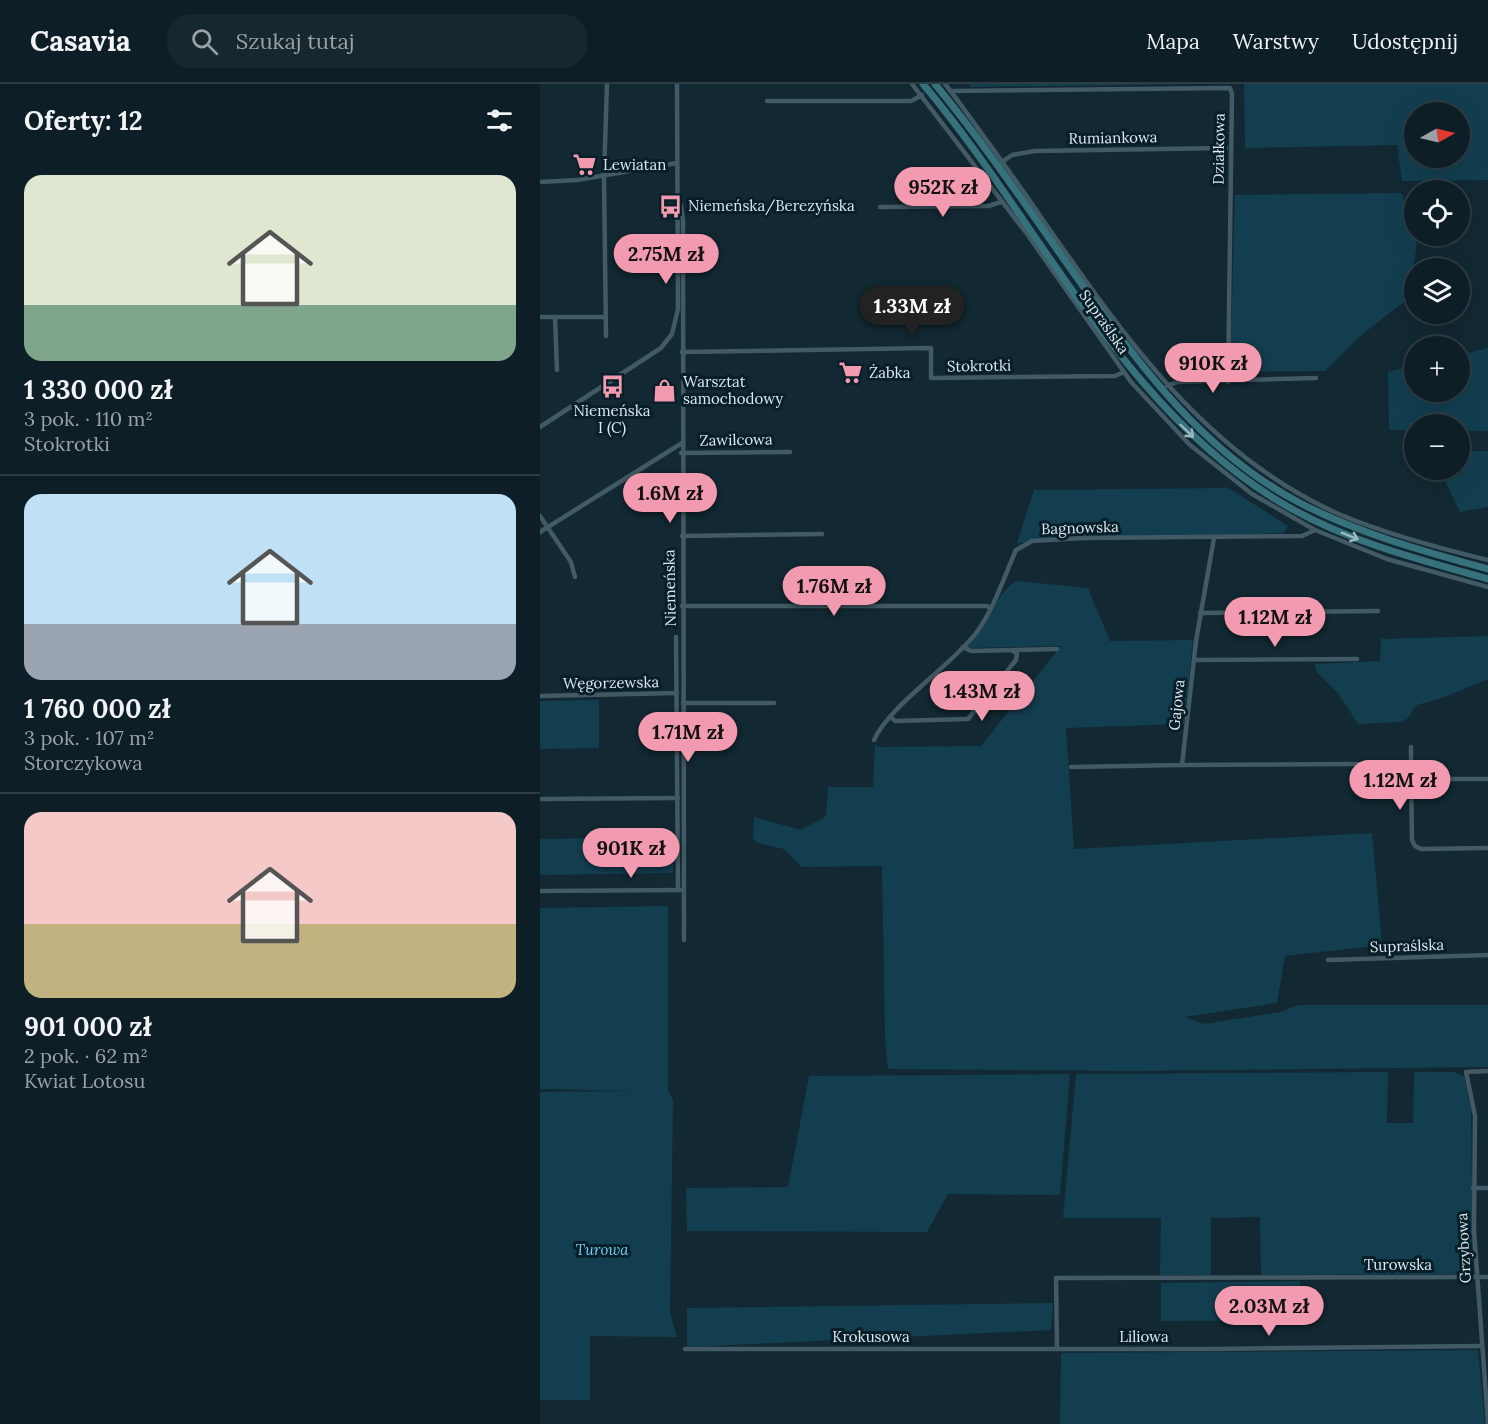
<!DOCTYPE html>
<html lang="pl">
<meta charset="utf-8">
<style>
body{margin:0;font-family:Lora,serif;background:#17272e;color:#f1f3f6;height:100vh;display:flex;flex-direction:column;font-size:22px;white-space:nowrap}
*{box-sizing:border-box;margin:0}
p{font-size:20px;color:#9ba2a7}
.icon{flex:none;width:33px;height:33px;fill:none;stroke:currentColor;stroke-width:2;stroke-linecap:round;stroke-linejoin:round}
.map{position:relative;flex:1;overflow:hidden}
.drawer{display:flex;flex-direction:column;background:#0e1e26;width:540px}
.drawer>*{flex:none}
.needle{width:39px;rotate:82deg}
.tools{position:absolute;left:864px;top:18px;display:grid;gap:12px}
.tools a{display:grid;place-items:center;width:66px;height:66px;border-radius:50%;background:#0e1e26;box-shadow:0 6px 24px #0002,0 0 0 2px #2e3c43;font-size:30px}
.price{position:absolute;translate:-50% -51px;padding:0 14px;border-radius:21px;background:#f29aaf;color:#111;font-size:20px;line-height:39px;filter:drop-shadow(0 2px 3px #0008)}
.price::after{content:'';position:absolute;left:50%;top:36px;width:18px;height:14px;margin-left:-9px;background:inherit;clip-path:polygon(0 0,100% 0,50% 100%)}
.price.on{background:#222;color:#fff}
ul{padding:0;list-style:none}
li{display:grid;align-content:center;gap:12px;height:318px;padding:0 24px}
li+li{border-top:2px solid #2e3c43}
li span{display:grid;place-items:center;height:186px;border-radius:18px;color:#555}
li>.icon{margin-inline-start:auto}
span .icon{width:108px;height:108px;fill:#fffc;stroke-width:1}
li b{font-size:26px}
h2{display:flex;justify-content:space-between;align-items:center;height:72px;padding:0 24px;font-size:26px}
header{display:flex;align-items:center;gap:36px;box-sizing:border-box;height:84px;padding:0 30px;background:#0e1e26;border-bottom:2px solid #2e3c43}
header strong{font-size:28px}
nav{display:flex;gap:33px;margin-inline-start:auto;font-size:21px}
.search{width:420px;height:54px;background:#17272e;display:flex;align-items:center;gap:15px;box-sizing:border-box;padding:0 21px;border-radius:24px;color:#9ba2a7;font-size:22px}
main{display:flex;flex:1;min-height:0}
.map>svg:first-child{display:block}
</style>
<header>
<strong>Casavia</strong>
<div class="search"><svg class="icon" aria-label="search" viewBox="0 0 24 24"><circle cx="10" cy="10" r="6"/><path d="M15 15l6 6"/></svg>Szukaj tutaj</div>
<nav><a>Mapa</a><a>Warstwy</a><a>Udostępnij</a></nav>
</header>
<main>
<section class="drawer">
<h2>Oferty: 12<svg class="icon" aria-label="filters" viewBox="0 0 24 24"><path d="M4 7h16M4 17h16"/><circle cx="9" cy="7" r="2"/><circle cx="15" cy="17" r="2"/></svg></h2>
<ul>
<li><span style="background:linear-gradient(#dfe7d0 70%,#7fa58c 0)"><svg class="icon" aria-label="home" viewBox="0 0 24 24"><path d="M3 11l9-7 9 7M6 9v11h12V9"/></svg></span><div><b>1 330 000 zł</b><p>3 pok. · 110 m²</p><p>Stokrotki</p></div></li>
<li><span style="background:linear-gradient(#bfe0f5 70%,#9aa5b1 0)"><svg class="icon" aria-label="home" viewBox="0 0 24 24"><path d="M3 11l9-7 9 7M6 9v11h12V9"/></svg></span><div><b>1 760 000 zł</b><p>3 pok. · 107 m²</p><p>Storczykowa</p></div></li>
<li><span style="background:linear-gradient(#f6c9c9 60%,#c2b280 0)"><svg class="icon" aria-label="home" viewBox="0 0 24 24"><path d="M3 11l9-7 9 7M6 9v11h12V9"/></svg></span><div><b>901 000 zł</b><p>2 pok. · 62 m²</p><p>Kwiat Lotosu</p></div></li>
</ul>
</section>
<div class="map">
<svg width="948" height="1340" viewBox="0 0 948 1340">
<rect width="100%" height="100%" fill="#122832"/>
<g fill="#133e50" fill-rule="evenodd">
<polygon points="430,0 654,0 430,3"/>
<path d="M704,0H948V96L862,97L857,61L705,64ZM874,28H920V74H874Z"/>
<polygon points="862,109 877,160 868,215 820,252 785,287 690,288 695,111"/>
<polygon points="948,264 948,347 920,347 920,340 874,340 874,346 849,346 848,288 874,281 874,308 920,308 920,271"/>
<polygon points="930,367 948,367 948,423 920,428 905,397 921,389"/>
<polygon points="689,404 748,442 744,449 477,459 494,406"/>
<path d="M476,497L548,504L570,557L653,556L644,640L526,644L534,765L832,749L842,861L745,872L737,919L645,933L664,940L740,928L759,921H948V983L591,987L348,985L345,955L342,782L262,783L244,765L218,759L213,755L214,733L261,746L286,732L288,703H333L335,660L338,663L441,662L521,562L426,564C445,544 454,512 476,497Z"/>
<polygon points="948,552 948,595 902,614 877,621 867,635 860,638 818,640 798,609 776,587 775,580 840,577 841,555"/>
<polygon points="59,616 59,664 0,665 0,617"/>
<polygon points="133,753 133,789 0,791 0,755"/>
<polygon points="128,822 128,1007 133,1016 130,1229 137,1253 50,1252 50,1316 0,1316 0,1008 95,1007 0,1005 0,824"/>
<polygon points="848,988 847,1039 873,1039 874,988 914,988 924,992 931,1026 933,1190 721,1191 720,1133 671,1134 671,1191 620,1191 621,1134 523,1134 536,990"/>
<polygon points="530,990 520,1111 408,1110 387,1148 147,1147 146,1104 248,1103 269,992"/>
<polygon points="760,1197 760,1236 621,1237 621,1199"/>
<polygon points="513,1219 511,1246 147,1263 147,1224"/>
<polygon points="938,1266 945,1340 520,1340 521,1269"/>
</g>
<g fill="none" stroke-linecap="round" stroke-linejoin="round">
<g stroke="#425a65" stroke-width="4.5">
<polyline points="372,0 487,150 591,298 650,361 712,410 775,446 847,475 948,503"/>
<path d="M405,0C422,21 437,44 453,65C552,201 640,361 801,431C849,451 898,464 948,476"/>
<polyline points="410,7 690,4 692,10 688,298"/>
<polyline points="227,17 371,17 382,11"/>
<polyline points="462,78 472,71 495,67 686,64"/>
<polyline points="0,98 37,96 137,79"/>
<polyline points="137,122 141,121 143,136 144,856"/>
<polyline points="340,123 448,122 461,118"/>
<polyline points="0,233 65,233"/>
<polyline points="15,233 17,286"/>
<polyline points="66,252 64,92 67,0"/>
<polyline points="142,268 391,264 391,294 575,292 584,288"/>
<polyline points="627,302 637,298 776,294"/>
<polyline points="0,343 121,264 132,250 138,225 137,0"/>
<polyline points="141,369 250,368"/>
<polyline points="0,432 31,478 35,493"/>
<polyline points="0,448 142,359"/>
<polyline points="142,452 282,450"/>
<polyline points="142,522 447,522 450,524"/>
<polyline points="660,529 838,527"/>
<polyline points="136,553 138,806"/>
<polyline points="423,563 431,567 517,565"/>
<polyline points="654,576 817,575"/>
<polyline points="0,612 137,609"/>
<polyline points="143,619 234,619"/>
<polyline points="351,633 355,637 428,635 476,576 477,570 472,566"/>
<path d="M334,656C349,622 411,582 436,549C454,525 464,493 476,466L492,457L541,454L762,452L775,446"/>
<polyline points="871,663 871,695"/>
<polyline points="642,681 819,680"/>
<polyline points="531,683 642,681 656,557 674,454"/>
<polyline points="948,695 871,695 872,756 875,762 881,765 948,764"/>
<polyline points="0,715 138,714"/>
<polyline points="0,807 141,806"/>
<polyline points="788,876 948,871"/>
<polyline points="948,987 926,988 935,1032 934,1147 948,1339"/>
<polyline points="933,1104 948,1104"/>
<polyline points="145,1265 672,1265 942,1262"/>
<polyline points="517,1265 516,1194 948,1193"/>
</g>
<g stroke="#37717c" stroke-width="7">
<path d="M383,0C502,141 585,332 752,425C813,459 881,476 948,495"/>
<path d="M395,0C447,63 493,132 540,198C601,283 664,369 760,419C820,450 883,467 948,485"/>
</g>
</g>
<defs><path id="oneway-shaft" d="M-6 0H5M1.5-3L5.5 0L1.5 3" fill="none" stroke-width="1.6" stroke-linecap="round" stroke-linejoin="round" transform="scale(1.5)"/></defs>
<g stroke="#99b8c1">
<use href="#oneway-shaft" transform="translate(647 347) rotate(44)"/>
<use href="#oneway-shaft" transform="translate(810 452) rotate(22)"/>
</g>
<defs>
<symbol id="supermarket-bare" viewBox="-9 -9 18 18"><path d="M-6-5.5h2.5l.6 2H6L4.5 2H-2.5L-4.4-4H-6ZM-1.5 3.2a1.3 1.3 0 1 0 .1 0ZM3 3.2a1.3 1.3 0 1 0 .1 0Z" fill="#f29aaf" stroke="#081e28" stroke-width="2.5" paint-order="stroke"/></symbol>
<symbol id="bus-bare" viewBox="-9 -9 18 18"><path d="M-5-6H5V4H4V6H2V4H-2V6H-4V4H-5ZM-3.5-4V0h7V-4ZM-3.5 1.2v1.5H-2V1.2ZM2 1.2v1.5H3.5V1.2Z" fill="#f29aaf" stroke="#081e28" stroke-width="2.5" paint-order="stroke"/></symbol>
<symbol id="shop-bare" viewBox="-9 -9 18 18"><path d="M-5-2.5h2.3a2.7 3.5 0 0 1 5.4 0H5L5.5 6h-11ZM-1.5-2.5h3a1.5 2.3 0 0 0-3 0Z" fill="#f29aaf" stroke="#081e28" stroke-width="2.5" paint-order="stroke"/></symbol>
</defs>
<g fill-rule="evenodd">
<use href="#supermarket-bare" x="28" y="64" width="33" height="33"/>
<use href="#bus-bare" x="114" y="106" width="33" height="33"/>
<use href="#supermarket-bare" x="294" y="272" width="33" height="33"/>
<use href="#bus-bare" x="56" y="286" width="33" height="33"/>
<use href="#shop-bare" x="108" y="290" width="33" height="33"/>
</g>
<g text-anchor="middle" stroke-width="6" stroke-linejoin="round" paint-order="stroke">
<g font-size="15" fill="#dbe8ef" stroke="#081e28">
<text transform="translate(573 54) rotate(-1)" y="5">Rumiankowa</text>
<text transform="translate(679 65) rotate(-89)" y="5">Działkowa</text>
<text transform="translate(564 238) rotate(55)" y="5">Supraślska</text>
<text transform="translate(439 282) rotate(-1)" y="5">Stokrotki</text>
<text transform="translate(196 356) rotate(-1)" y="5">Zawilcowa</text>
<text transform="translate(540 444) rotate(-2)" y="5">Bagnowska</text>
<text transform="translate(130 504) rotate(-91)" y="5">Niemeńska</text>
<text transform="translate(71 599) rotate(-1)" y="5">Węgorzewska</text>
<text transform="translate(637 621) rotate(-84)" y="5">Gajowa</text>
<text transform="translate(867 862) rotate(-2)" y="5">Supraślska</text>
<text transform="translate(924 1164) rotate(-93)" y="5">Grzybowa</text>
<text x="858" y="1186">Turowska</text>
<text x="331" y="1258">Krokusowa</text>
<text x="604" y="1258">Liliowa</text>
</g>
<g font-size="15" fill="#dbe8ef" stroke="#081e28" text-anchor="start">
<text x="63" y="86">Lewiatan</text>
<text x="148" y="127">Niemeńska/Berezyńska</text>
<text x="329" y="294">Żabka</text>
<text x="143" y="303">Warsztat<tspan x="143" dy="17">samochodowy</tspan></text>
<text x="72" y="332" text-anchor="middle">Niemeńska<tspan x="72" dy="17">I (C)</tspan></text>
</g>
<g font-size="15" font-style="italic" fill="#73cdf5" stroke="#081e28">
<text x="62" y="1171">Turowa</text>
</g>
</g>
</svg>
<div class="tools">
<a><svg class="needle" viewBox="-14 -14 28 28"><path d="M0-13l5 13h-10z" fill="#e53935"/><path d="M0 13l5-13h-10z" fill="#9ba2a7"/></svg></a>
<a><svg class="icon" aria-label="locate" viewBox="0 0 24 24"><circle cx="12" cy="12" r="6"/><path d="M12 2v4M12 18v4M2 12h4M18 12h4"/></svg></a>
<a><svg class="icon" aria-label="layers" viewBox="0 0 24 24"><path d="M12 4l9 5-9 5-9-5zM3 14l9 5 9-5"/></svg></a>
<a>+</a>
<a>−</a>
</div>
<b class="price" style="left:403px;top:134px">952K zł</b>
<b class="price" style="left:126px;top:201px">2.75M zł</b>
<b class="price on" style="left:372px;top:253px">1.33M zł</b>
<b class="price" style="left:673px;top:310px">910K zł</b>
<b class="price" style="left:130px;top:440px">1.6M zł</b>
<b class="price" style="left:294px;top:533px">1.76M zł</b>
<b class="price" style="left:735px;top:564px">1.12M zł</b>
<b class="price" style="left:442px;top:638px">1.43M zł</b>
<b class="price" style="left:148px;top:679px">1.71M zł</b>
<b class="price" style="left:860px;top:727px">1.12M zł</b>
<b class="price" style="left:91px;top:795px">901K zł</b>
<b class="price" style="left:729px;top:1253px">2.03M zł</b>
</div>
</main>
